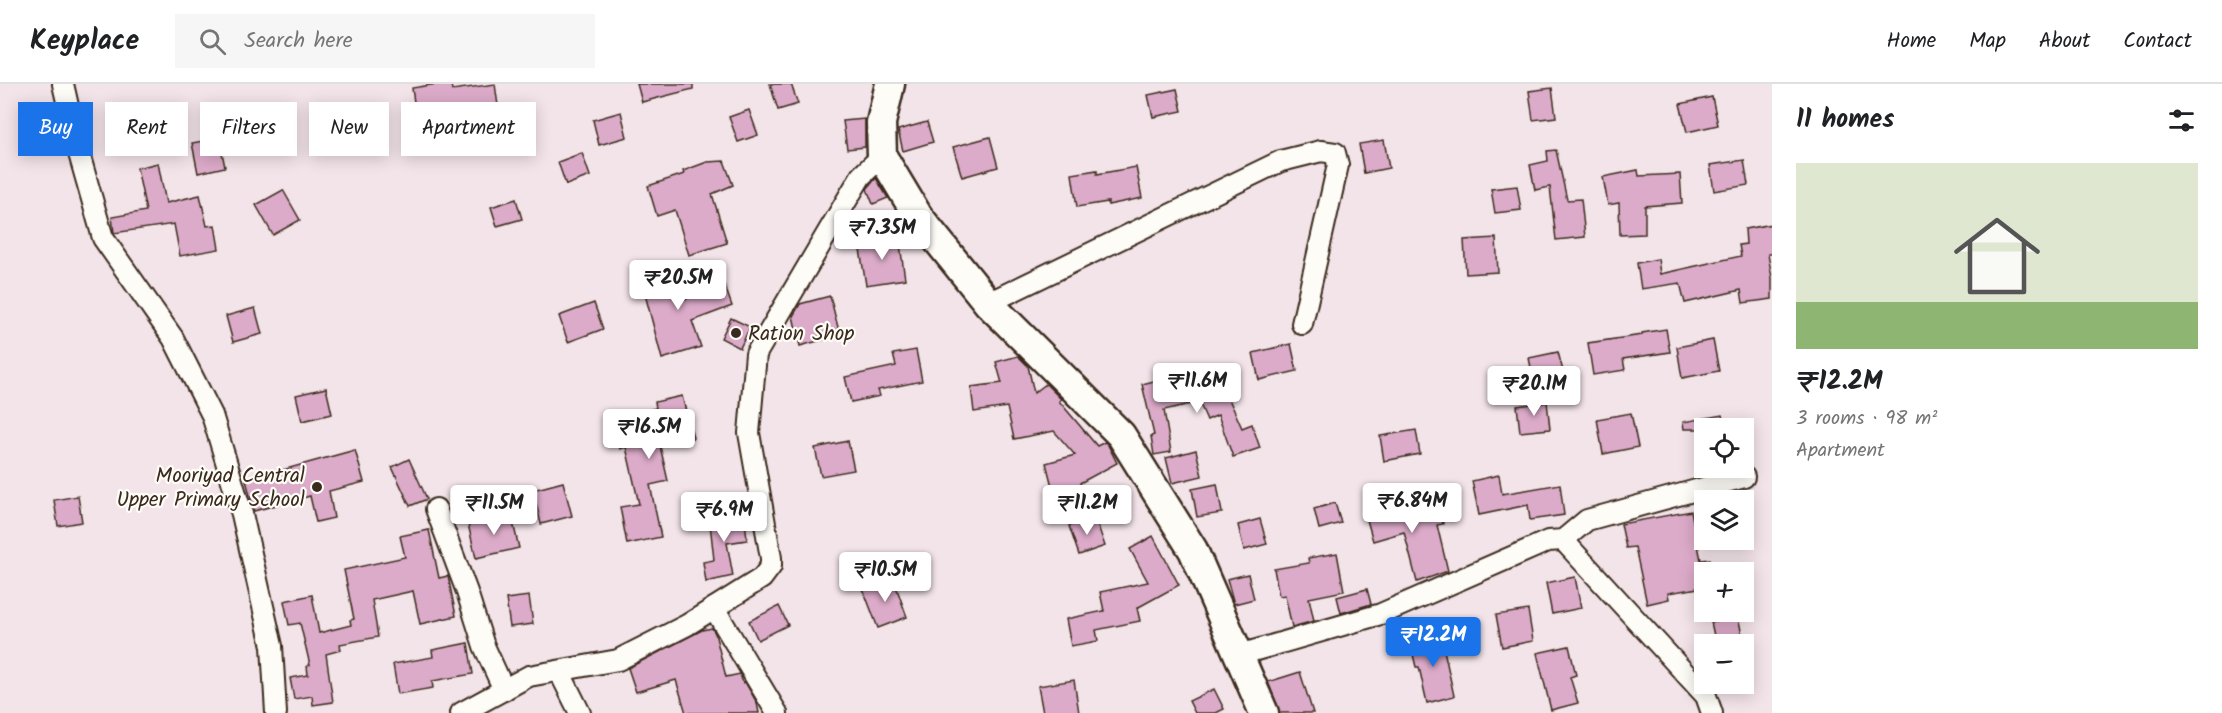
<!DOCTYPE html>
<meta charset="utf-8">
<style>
body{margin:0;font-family:Kalam,sans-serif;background:#f6f6f6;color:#202124;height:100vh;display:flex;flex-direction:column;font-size:22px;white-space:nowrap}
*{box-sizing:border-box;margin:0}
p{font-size:20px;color:#757577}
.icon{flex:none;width:33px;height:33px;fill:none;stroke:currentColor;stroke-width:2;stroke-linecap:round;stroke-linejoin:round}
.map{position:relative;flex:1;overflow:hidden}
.sheet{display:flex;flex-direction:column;background:#fff;width:450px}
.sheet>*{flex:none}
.hud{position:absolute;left:18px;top:18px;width:570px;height:54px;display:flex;gap:12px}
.controls{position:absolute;left:1694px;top:334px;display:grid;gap:12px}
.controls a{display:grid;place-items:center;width:60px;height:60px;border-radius:0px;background:#fff;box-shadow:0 3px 15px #0003;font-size:30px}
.price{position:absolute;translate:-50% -51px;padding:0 14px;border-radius:6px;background:#fff;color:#222;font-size:20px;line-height:39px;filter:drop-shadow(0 2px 3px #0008)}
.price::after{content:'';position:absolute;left:50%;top:36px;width:18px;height:14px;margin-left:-9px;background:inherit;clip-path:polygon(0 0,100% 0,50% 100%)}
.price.current{background:#1a73e8;color:#fff}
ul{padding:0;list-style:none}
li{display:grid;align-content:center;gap:12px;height:318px;padding:0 24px}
li span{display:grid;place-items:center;height:186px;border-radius:0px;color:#555}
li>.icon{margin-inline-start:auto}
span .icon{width:108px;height:108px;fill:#fffc;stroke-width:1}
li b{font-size:26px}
h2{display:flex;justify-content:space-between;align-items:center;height:72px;padding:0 24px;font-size:26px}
.chip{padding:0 21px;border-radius:0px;background:#fff;box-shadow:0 3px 15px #0003;font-size:21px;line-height:54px}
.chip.current{background:#1a73e8;color:#fff}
header{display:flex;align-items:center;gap:36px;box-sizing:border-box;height:84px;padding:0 30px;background:#fff;border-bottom:2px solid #e0e0e0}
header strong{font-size:28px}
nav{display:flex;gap:33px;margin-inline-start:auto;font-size:21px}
.search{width:420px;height:54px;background:#f6f6f6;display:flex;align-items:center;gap:15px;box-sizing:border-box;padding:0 21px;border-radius:0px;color:#757577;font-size:22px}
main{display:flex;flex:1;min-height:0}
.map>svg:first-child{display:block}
</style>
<header>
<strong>Keyplace</strong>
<div class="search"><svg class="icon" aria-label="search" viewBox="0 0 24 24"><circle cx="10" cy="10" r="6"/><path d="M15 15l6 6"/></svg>Search here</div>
<nav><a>Home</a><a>Map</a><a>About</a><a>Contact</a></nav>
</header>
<main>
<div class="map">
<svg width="1772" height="629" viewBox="0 0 1772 629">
<rect width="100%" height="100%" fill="#f3e4e9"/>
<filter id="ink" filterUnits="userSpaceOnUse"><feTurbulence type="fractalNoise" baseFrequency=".0167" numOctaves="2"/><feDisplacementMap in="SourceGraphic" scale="12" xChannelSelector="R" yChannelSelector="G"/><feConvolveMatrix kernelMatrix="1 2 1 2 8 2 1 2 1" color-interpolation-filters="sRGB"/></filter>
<g filter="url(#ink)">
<g fill="#dcabc9" stroke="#3b2a1e" stroke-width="1.5">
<polygon points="437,0 451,0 452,6 495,0 499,29 469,33 475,63 450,68 444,35 417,39 412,4"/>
<polygon points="637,0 693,0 693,5 642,18"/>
<polygon points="770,0 791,0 798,20 778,26"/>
<polygon points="1552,4 1556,33 1533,36 1529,7"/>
<polygon points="1177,5 1182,27 1153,33 1148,11"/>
<polygon points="1712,13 1718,41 1687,48 1680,20"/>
<polygon points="749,26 758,51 738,58 729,33"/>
<polygon points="621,28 627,53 599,61 593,36"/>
<polygon points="865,35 865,63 847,65 843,37"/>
<polygon points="927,38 933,58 903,67 898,46"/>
<polygon points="990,53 998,83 962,93 953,63"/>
<polygon points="219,54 225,83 198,89 192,59"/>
<polygon points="1384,56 1389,84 1364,89 1359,60"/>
<polygon points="1556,66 1567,116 1581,115 1585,153 1556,156 1550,103 1535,106 1530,81 1548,77 1547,67"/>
<polygon points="582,69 590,92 566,101 558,78"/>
<polygon points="1744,76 1748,101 1714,107 1710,81"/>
<polygon points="724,77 733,101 712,110 727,159 689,171 675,126 657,132 648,102 684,90 683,87 707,78"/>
<polygon points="158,79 166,119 200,111 207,142 215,141 219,165 180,172 174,140 114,149 112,133 146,127 137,84"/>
<polygon points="1136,83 1142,114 1108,121 1108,118 1077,123 1072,90 1097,86 1097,90"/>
<polygon points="1638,86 1639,92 1680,90 1682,119 1645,122 1645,150 1620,151 1619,119 1608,121 1603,93"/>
<polygon points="876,94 888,114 873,120 867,105"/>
<polygon points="1517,102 1521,126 1495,129 1491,105"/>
<polygon points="283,106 300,136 273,151 256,121"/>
<polygon points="516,115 522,135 497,142 491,123"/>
<polygon points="1772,140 1772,170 1768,170 1772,194 1772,215 1743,219 1741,206 1685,219 1680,199 1641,205 1637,179 1658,175 1660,190 1741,172 1739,161 1746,160 1745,145"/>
<polygon points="899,154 905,195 866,201 859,160"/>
<polygon points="1496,154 1498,188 1466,190 1464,156"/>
<polygon points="673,182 682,216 724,200 732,222 692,237 701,263 662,275 640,191"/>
<polygon points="830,212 840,251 800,262 793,232 800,220"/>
<polygon points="594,219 603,245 568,258 559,232"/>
<polygon points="255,224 262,250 233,258 226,232"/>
<polygon points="731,234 750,243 740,264 721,254"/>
<polygon points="1666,245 1670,268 1623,275 1625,286 1593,291 1588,259 1642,251 1642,249"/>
<polygon points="1713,256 1719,287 1682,294 1677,263"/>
<polygon points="1291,260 1297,287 1259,296 1253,269"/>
<polygon points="916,266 922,297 878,306 880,312 851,318 845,293 896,282 893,270"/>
<polygon points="1558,268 1564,291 1534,298 1529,274"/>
<polygon points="1018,272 1028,282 1034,309 1046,300 1061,315 1059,317 1097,362 1105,358 1108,361 1117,379 1080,399 1081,403 1054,410 1046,379 1075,371 1054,347 1014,355 1007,323 974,328 971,303 1002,299 996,278"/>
<polygon points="1170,293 1175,312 1219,293 1242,344 1252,340 1260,364 1233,373 1218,331 1207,336 1199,318 1164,326 1171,368 1154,371 1151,352 1154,351 1142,300"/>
<polygon points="326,304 332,330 302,337 296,311"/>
<polygon points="682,312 693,354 660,362 668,397 650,401 661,453 627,460 620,423 639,420 626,363 620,365 612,335 656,324 655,318"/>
<polygon points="1547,318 1550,345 1520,348 1517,322"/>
<polygon points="1631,329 1638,363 1603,370 1597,335"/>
<polygon points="1722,331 1725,345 1684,345 1683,338"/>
<polygon points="1416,346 1420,370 1384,377 1380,352"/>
<polygon points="848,357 854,386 821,392 815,364"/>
<polygon points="355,366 364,398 329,407 334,434 316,438 310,412 254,427 246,396"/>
<polygon points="1196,366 1202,392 1172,399 1166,374"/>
<polygon points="409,375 427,415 410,422 392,383"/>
<polygon points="1499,391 1502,410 1560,400 1564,431 1530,436 1528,421 1479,431 1472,397"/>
<polygon points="563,398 572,432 541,440 533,406"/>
<polygon points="1217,400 1222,429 1197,433 1192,405"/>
<polygon points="78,412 82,438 58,442 54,416"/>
<polygon points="1402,414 1405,425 1438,418 1443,440 1437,441 1448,487 1417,498 1404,448 1373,457 1364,425"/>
<polygon points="1335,419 1341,439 1319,445 1314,425"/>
<polygon points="744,426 747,456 727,459 733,492 706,498 703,478 714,476 709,430"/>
<polygon points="1691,427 1701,476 1710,475 1712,489 1704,489 1704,503 1668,509 1669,515 1647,520 1635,463 1626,464 1621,440"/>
<polygon points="511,430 519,464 476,474 468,440"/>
<polygon points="1095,433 1105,462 1079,471 1069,442"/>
<polygon points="1260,435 1267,460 1244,466 1238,441"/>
<polygon points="429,446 439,494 448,492 456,532 420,540 413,507 372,516 378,553 340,560 341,566 326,570 333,618 313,621 312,612 294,615 290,594 308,591 307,582 310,581 300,539 289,541 284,517 312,511 319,549 351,541 350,536 354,535 344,486 405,473 400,452"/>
<polygon points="1153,452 1179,501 1137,524 1140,537 1096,546 1098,557 1071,562 1066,535 1104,527 1100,508 1148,498 1130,465"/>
<polygon points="1337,469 1344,507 1309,514 1314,537 1292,543 1285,511 1279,512 1274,485 1309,479 1308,474"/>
<polygon points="1248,490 1254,515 1234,520 1227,495"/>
<polygon points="1575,493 1581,524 1552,530 1546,499"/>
<polygon points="893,494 907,533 878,544 863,505"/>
<polygon points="1367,505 1371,520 1341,529 1337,513"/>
<polygon points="529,512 533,540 510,543 506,515"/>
<polygon points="779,522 788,541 758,556 749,537"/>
<polygon points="1528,526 1533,557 1502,563 1496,531"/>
<polygon points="1738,532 1744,561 1716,561 1711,538"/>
<polygon points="712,544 715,549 726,593 740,590 743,599 745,598 757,619 759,629 686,629 676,596 636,608 628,584 702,546"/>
<polygon points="1441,552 1454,612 1427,619 1419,583 1416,583 1410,558"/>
<polygon points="468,559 473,590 432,597 433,604 398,610 393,580 433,573 432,566"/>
<polygon points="1569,562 1576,591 1570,593 1578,619 1551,626 1537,569"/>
<polygon points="1300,588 1313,629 1280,629 1268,598"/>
<polygon points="1074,596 1079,629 1043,629 1038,602"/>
<polygon points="1214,605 1224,625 1216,629 1195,629 1189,617"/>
</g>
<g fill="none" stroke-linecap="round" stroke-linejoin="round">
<defs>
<g id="street">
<polyline points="63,0 78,66 103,154 173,254 212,331 242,430 272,562 276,629"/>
<polyline points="988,219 1281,77 1321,67 1335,69 1338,81 1302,240"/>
<polyline points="436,425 467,508 484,562 504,606"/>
<polyline points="1563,456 1706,612 1712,629"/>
<polyline points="714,524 777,629"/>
<polyline points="1239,571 1381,530 1548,457 1563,456 1587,436 1744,393"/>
<polyline points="559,587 580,629"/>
<polyline points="461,629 529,592 618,576 687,541 762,494 771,482 771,474 749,349 756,270 861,92 882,72"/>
</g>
<polyline id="secondary" points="890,0 881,39 882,72 918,132 988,219 1121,351 1193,466 1264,629"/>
</defs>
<use href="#street" stroke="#3b2a1e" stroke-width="24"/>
<use href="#secondary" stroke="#3b2a1e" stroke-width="33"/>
<use href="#street" stroke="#fdfcf7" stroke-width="20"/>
<use href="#secondary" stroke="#fdfcf7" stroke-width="28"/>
</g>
</g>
<g fill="#3b2a1e" stroke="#fdfcf7" stroke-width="2">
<circle cx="736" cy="249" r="6"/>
<circle cx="317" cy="403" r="6"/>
</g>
<g text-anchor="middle" stroke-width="4.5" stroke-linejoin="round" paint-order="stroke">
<g font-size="21" fill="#3b2a1e" stroke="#fdfcf7" text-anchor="start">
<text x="748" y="256">Ration Shop</text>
<text x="305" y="398" text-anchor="end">Mooriyad Central<tspan x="305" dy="24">Upper Primary School</tspan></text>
</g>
</g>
</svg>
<div class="controls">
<a><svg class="icon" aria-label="locate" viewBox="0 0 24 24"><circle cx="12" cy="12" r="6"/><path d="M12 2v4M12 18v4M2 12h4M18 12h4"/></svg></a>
<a><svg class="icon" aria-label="layers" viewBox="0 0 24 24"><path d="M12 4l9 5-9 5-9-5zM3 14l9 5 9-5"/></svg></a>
<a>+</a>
<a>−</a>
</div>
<b class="price" style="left:882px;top:177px">₹7.35M</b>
<b class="price" style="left:678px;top:227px">₹20.5M</b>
<b class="price" style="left:1197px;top:330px">₹11.6M</b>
<b class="price" style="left:1534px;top:333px">₹20.1M</b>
<b class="price" style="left:649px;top:376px">₹16.5M</b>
<b class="price" style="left:1412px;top:450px">₹6.84M</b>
<b class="price" style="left:494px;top:452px">₹11.5M</b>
<b class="price" style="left:1087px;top:452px">₹11.2M</b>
<b class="price" style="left:724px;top:459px">₹6.9M</b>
<b class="price" style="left:885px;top:519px">₹10.5M</b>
<b class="price current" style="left:1433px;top:584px">₹12.2M</b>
<div class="hud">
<a class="chip current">Buy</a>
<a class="chip">Rent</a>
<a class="chip">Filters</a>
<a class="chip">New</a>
<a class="chip">Apartment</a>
</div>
</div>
<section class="sheet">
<h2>11 homes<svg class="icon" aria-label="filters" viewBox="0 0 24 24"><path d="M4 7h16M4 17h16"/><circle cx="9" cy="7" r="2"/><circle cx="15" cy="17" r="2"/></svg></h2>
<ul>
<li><span style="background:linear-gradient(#dfe7d0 75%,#8fb573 0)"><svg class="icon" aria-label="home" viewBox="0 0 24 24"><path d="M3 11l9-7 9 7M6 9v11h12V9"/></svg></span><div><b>₹12.2M</b><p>3 rooms · 98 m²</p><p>Apartment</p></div></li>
</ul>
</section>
</main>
